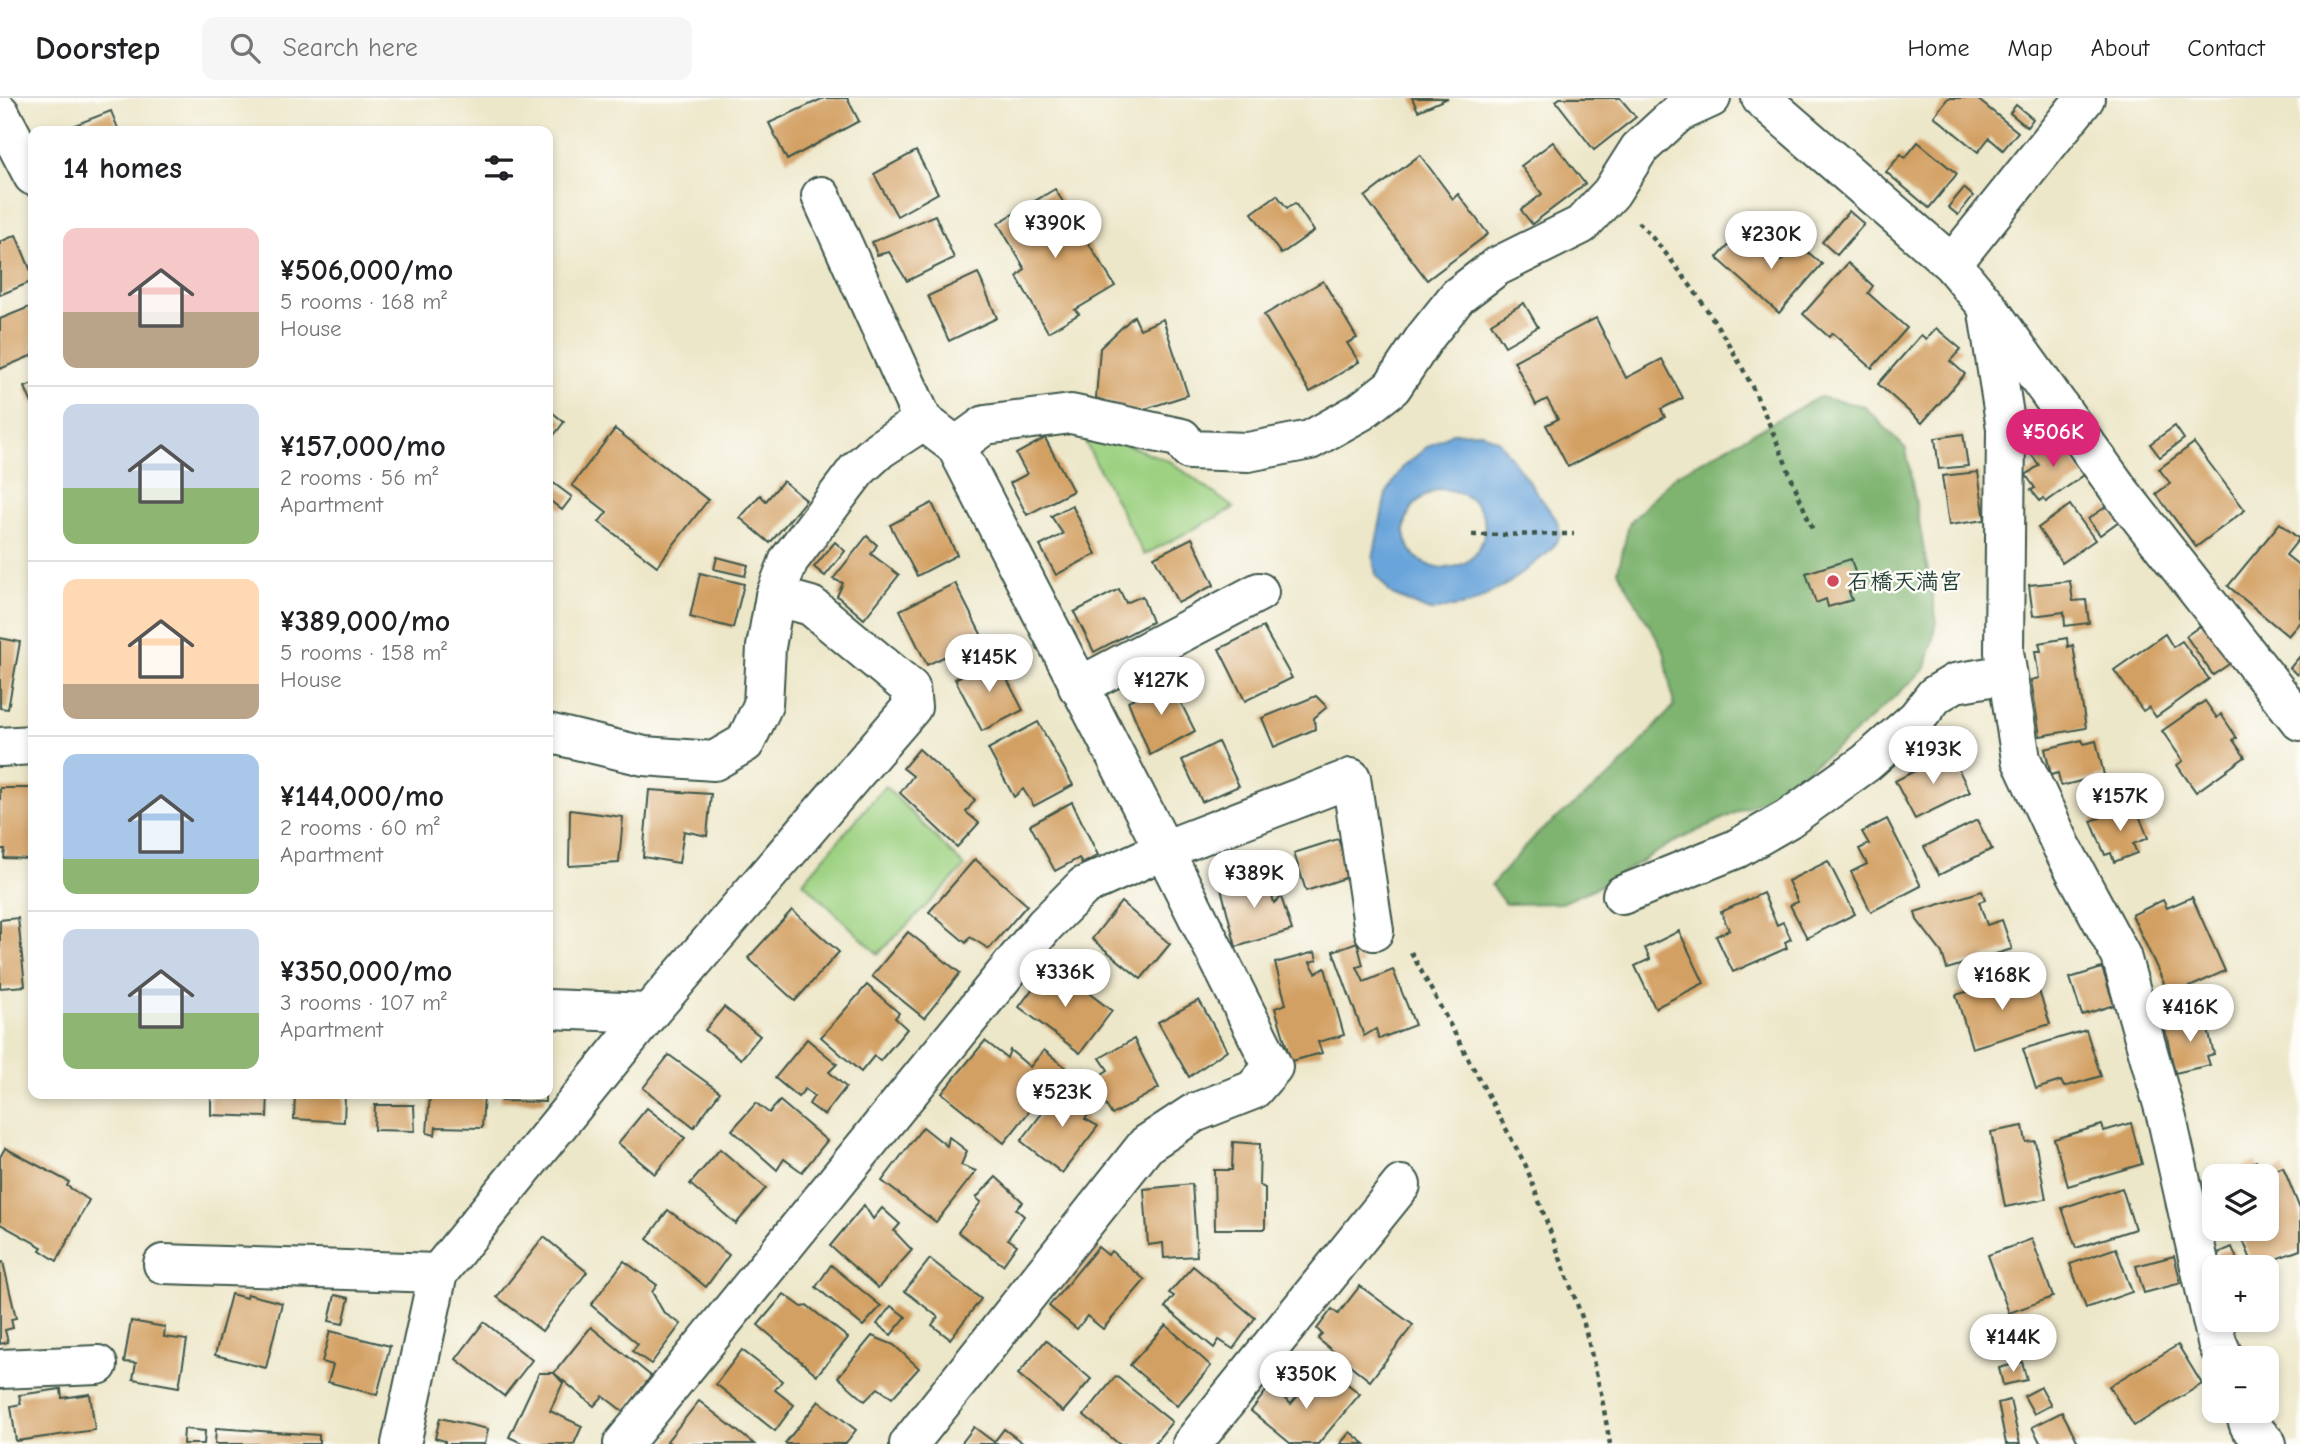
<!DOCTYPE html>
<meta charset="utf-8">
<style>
body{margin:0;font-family:"Comic Neue","Klee One",sans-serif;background:#f6f6f6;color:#202124;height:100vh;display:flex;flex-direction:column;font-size:26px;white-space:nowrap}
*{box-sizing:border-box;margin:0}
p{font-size:23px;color:#757577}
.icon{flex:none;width:38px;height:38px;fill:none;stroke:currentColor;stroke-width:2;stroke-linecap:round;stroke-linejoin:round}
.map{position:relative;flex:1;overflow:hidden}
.drawer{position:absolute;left:28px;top:28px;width:525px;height:973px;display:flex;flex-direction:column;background:#fff;border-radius:14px;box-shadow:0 4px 10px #0003}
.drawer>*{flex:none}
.fabs{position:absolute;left:2202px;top:1066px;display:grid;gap:14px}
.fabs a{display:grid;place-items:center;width:77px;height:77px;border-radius:14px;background:#fff;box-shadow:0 4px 10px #0003;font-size:35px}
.price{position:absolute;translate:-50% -60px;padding:0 16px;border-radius:24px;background:#fff;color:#222;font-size:23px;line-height:46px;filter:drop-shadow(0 2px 4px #0008)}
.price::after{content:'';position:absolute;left:50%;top:42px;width:21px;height:16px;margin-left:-10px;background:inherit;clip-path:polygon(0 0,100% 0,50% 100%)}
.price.active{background:#db2777;color:#fff}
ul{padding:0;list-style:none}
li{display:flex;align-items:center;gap:21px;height:175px;padding:0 35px}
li+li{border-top:2px solid #e0e0e0}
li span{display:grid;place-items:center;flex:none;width:196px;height:140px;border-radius:14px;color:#555}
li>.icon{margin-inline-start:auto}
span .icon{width:84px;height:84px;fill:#fffc;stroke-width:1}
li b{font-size:30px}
h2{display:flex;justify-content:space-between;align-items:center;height:84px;padding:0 35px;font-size:30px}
header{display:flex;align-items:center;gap:42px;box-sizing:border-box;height:98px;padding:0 35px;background:#fff;border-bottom:2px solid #e0e0e0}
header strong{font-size:33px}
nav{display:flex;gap:38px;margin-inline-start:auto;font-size:24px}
.search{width:490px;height:63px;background:#f6f6f6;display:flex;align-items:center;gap:18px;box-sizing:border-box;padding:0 24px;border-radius:14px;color:#757577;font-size:26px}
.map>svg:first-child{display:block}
</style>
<header>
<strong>Doorstep</strong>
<div class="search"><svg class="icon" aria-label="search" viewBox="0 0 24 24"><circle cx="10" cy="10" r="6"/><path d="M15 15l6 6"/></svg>Search here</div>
<nav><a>Home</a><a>Map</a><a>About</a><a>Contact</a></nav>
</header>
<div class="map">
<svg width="2300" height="1346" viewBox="0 0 2300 1346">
<rect width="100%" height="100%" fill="#fdfcf7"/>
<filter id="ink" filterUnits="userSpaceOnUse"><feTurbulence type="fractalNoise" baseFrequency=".0143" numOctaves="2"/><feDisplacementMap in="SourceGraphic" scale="14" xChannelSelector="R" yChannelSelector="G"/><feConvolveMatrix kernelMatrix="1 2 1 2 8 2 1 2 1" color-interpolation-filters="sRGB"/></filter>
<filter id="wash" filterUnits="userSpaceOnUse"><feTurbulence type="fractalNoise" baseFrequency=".00686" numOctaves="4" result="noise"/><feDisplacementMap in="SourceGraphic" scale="28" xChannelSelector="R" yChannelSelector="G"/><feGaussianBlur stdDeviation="1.57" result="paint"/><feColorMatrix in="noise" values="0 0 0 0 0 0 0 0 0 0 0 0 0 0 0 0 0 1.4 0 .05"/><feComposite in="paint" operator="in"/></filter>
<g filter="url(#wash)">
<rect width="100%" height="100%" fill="#ede7c9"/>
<g fill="#9ed282" stroke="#5e885b" stroke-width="2">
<polygon points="1107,339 1171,364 1234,410 1144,457 1083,340"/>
<polygon points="885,688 965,769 878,856 803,784"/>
</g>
<polygon fill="#7eb470" stroke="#4e7852" stroke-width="2" points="1819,299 1864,308 1906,351 1937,524 1926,570 1847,642 1773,697 1670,746 1604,786 1562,805 1505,806 1491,787 1537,736 1614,675 1674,608 1664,553 1618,473 1629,426 1674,378"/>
<path fill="#69a4da" stroke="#447087" stroke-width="2" fill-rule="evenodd" d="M1481,334L1499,343L1556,421L1561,436L1550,453L1509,485L1471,506L1429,513L1392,497L1376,477L1373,460L1386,396L1403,369L1427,349L1452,335ZM1439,391C1468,392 1493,412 1482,444C1478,454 1471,463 1460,467C1409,486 1377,413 1439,391Z"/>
<g id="blocks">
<g fill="#d3a064">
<polygon points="824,0 847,0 859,23 787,62 769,25"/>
<polygon points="1412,0 1448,0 1418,13"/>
<polygon points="1560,0 1620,0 1636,19 1594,52 1556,3"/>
<polygon points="1948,0 1976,0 2018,34 2003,52 1989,40 1978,54 1934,18"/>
<polygon points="2016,7 2033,21 2027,29 2010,15"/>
<polygon points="111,13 119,33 74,33 72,28"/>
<polygon points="1553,44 1585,86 1532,126 1521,112 1542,96 1521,68"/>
<polygon points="1918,44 1957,76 1929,110 1886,74 1901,56 1905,60"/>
<polygon points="916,53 938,95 897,118 874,76"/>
<polygon points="1420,57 1453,101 1458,96 1488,136 1427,182 1365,99"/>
<polygon points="1964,90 1973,98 1958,117 1948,109"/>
<polygon points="1055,91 1115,188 1075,212 1079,216 1048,234 1017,179 1025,171 998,125"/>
<polygon points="1277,97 1287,110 1295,105 1314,133 1281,156 1252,115"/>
<polygon points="1849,113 1864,126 1837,157 1822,144"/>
<polygon points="935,117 954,160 907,183 889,154 877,157 872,144"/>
<polygon points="16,137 33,178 33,183 0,197 0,144"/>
<polygon points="1756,140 1781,163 1797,145 1822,166 1779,215 1717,160 1732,144 1743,154"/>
<polygon points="1848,165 1873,188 1868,195 1907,230 1872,270 1832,235 1829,239 1803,216"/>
<polygon points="978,175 997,220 949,243 928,198"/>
<polygon points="1323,183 1357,240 1347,245 1359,264 1310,294 1264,217"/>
<polygon points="1524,205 1538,229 1505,248 1491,225"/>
<polygon points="32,208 33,257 0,271 0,221"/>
<polygon points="1134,218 1140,231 1163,221 1188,297 1136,314 1096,300 1100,250"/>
<polygon points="1596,220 1626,280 1662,261 1683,300 1661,311 1665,319 1568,369 1546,327 1558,321 1547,301 1536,307 1514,263"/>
<polygon points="1936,230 1961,251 1950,263 1965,276 1922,325 1878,286 1921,237 1926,241"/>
<polygon points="33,286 33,308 25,289"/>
<polygon points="548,311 564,324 548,345"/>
<polygon points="2175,328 2184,341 2160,359 2150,346"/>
<polygon points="615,331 708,402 657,468 599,424 607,414 572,387"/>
<polygon points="1963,336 1968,368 1939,371 1935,340"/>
<polygon points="2059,336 2075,358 2072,361 2084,377 2046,404 2043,400 2040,403 2031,392 2035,390 2026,377 2039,367 2031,356"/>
<polygon points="1045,340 1073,393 1027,417 1010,385 1027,376 1016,356"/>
<polygon points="2194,345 2245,412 2196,449 2156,396 2170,385 2159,371"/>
<polygon points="1978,374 1985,422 1949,427 1942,378"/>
<polygon points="548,381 572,399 562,412 548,401"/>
<polygon points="783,383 806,402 770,445 740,420 760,397 766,403"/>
<polygon points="932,405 957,457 917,478 890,427"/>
<polygon points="1072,407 1096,456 1056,477 1040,448 1063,436 1051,418"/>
<polygon points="2070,407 2095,442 2062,465 2038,430"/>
<polygon points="2107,408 2119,423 2100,437 2088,421"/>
<polygon points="2280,425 2299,441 2286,457 2300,468 2300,524 2288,538 2228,488"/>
<polygon points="867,438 877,447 871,456 899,477 864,521 837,498 843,485 833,481"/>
<polygon points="1192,440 1214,487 1178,505 1154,459"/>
<polygon points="835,444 845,453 825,478 814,469"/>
<polygon points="717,459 748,467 745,478 714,471"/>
<polygon points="1851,461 1860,491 1849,494 1852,502 1828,509 1826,501 1816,505 1806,475"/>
<polygon points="700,475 744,486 733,530 690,519"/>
<polygon points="2070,483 2073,503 2086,502 2089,525 2065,528 2064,514 2033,518 2029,487"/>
<polygon points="955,485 983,540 927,567 900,512"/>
<polygon points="1119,491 1126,505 1142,498 1152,524 1094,554 1074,514"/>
<polygon points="2207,523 2235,562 2213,577 2186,538"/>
<polygon points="1263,529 1292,580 1245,603 1219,551"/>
<polygon points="2165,536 2173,549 2182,543 2209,581 2156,619 2149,609 2143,613 2114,572"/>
<polygon points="0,540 20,544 8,611 0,610"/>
<polygon points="2067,540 2068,549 2073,547 2086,630 2040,638 2031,582 2039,580 2035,553 2041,553 2039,545"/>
<polygon points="2300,558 2300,573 2297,577 2290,570"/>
<polygon points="996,560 1023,612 982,633 955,581"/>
<polygon points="1170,583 1195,633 1150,657 1128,603"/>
<polygon points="1316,598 1327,609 1314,620 1315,631 1274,649 1262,620"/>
<polygon points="2205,603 2217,620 2221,616 2237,640 2233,642 2245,659 2196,694 2177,667 2183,663 2162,633"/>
<polygon points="1038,624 1073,687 1034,708 1023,691 1014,699 988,651"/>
<polygon points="2082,642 2084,646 2096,643 2104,677 2061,688 2058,675 2051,677 2045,651"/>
<polygon points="1218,644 1239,688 1202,704 1182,662"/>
<polygon points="919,651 975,702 966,714 979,725 957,749 900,695 913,678 903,670"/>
<polygon points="1950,655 1970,694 1915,721 1895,683"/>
<polygon points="0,690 33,690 33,761 4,760 5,751 0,751"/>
<polygon points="649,692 711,696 707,738 684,733 679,765 643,759"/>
<polygon points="1072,704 1098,757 1082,766 1079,760 1055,773 1030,727"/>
<polygon points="2135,707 2148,740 2133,746 2137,755 2114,764 2111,755 2105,757 2091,723"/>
<polygon points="570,712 623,719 619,765 569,768"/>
<polygon points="1887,721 1921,788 1871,814 1851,774 1867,766 1859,751 1869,746 1862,734"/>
<polygon points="1977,722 1992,751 1939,777 1924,749"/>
<polygon points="1338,741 1351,778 1306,793 1294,755"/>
<polygon points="975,761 1027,807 989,851 970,839 966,845 929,814"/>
<polygon points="1828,763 1855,816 1807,840 1790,807 1798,804 1788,783"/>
<polygon points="1266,774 1274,805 1281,799 1292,832 1236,849 1220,786"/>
<polygon points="1982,793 1985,802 1979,804 1987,827 2002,822 2012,851 1947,871 1942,855 1917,822 1915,814"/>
<polygon points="1763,795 1777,827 1783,824 1791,841 1785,844 1787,850 1733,874 1716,838 1729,832 1721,814"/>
<polygon points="2192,799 2225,873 2170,898 2132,817 2163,802 2167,810"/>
<polygon points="1121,804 1170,846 1141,881 1092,841"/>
<polygon points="792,812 839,854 795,903 748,860"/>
<polygon points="18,820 25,888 0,890 0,822"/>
<polygon points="1679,833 1704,885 1655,910 1635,868 1650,861 1645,850"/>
<polygon points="908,834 960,875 924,920 872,878"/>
<polygon points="1357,844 1363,867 1357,869 1364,884 1393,872 1415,927 1379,941 1376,931 1364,938 1333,853"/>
<polygon points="1315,854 1317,862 1310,864 1316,875 1325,870 1344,937 1318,944 1322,955 1291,963 1275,910 1286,906 1275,865"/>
<polygon points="1051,866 1112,913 1080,955 1019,909"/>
<polygon points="2102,870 2114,907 2082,917 2070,880"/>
<polygon points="2035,881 2050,926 1972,950 1956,897 2003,883 2006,890"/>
<polygon points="867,887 899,915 895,920 907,931 880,963 874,958 861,974 821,939"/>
<polygon points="1199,902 1227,952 1189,979 1158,924"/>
<polygon points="724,909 760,938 741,961 705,932"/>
<polygon points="2204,916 2214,956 2207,958 2210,967 2175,975 2165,931 2172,929 2170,925"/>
<polygon points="2086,932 2101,978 2064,989 2061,983 2036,991 2023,951"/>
<polygon points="807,941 837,966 829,974 846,989 824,1017 809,1006 814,998 805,991 798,999 775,980"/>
<polygon points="1134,941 1159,990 1112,1017 1091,983 1108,972 1100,960"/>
<polygon points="985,943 1007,960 1010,952 1030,969 1044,952 1065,969 1004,1045 942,995"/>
<polygon points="669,957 720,994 694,1029 643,990"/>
<polygon points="1065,985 1095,1007 1085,1021 1098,1028 1062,1075 1021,1043"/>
<polygon points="211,996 268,996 267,1019 211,1017"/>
<polygon points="295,996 345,996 344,1024 294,1021"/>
<polygon points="430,996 484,996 482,1030 436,1029 435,1037 427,1035"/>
<polygon points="501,996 545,996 545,1004 501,1003"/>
<polygon points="780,1003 827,1043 802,1074 784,1061 777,1072 732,1032 756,1005 769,1015"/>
<polygon points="375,1007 414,1007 415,1033 374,1032"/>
<polygon points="647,1010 685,1040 655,1076 618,1045"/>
<polygon points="2131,1025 2142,1066 2068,1088 2054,1041 2102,1027 2104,1033"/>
<polygon points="2023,1028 2026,1044 2035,1043 2046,1101 2005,1109 1991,1034"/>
<polygon points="923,1029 947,1048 949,1039 967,1053 961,1067 976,1073 936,1124 882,1083"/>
<polygon points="1233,1044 1260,1046 1259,1087 1265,1090 1265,1131 1215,1131 1214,1072 1232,1072"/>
<polygon points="5,1050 69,1084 67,1088 89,1102 57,1163 40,1152 42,1149 0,1126 0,1059"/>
<polygon points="720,1051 766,1090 736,1126 690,1086"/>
<polygon points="2256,1063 2259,1073 2265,1070 2267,1076 2283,1069 2300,1111 2300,1152 2254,1169 2238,1130 2266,1130 2266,1078 2220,1078"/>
<polygon points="996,1079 1023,1104 1016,1111 1024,1118 1008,1141 1017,1147 1003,1167 958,1134 981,1104 976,1100"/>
<polygon points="1192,1086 1197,1158 1164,1160 1163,1145 1148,1147 1144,1091"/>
<polygon points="2122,1090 2135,1131 2076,1150 2062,1110"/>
<polygon points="864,1107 873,1121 882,1110 900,1126 894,1133 912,1152 878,1190 830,1148"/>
<polygon points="668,1112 729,1157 706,1189 647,1141"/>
<polygon points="544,1139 587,1174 542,1233 497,1199"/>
<polygon points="2032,1141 2053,1199 2009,1215 1988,1157"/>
<polygon points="1098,1149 1108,1157 1111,1153 1145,1182 1103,1231 1087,1218 1077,1231 1049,1208"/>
<polygon points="2232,1149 2240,1169 2223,1169 2218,1155"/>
<polygon points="2116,1150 2132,1194 2086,1210 2070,1166"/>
<polygon points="2174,1158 2181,1185 2144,1195 2136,1168"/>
<polygon points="930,1161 981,1201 950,1241 932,1227 938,1219 905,1193"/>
<polygon points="624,1163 657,1187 652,1194 664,1215 681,1226 651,1266 632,1253 638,1246 591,1207"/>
<polygon points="3,1164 16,1220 11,1221 13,1230 5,1232 8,1244 0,1246 0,1165"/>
<polygon points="831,1167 881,1208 863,1228 816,1189"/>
<polygon points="1193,1168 1255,1220 1233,1251 1219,1242 1214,1250 1165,1209 1174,1198 1169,1195"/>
<polygon points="1360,1188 1413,1227 1370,1283 1318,1241 1322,1236 1317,1231 1332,1211 1338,1216"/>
<polygon points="231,1196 246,1200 247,1196 282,1205 266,1270 215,1257"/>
<polygon points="784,1196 802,1209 808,1208 848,1240 817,1277 758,1227"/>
<polygon points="335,1197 349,1200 343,1226 329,1223"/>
<polygon points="891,1208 906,1219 891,1237 877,1226"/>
<polygon points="131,1223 165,1229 164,1239 187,1242 179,1289 133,1281 136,1265 124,1264"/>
<polygon points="484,1224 532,1262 504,1298 456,1261"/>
<polygon points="1166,1227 1211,1268 1177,1308 1130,1267"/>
<polygon points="591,1229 651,1278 624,1314 603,1298 594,1308 554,1275 563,1285 550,1313 582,1328 574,1346 524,1346 509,1339 539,1275 554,1275"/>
<polygon points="330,1233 390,1248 377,1297 328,1284 333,1267 322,1264"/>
<polygon points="872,1238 894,1247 919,1270 892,1300 878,1290 865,1303 838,1279"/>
<polygon points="1046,1242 1091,1281 1063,1314 1018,1276"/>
<polygon points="2178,1247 2202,1286 2134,1328 2109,1288"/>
<polygon points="742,1252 782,1283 775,1292 794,1307 775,1333 716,1286"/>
<polygon points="2022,1264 2027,1282 2003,1287 1999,1270"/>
<polygon points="1116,1278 1172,1324 1154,1346 1119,1346 1084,1317"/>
<polygon points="1313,1280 1329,1293 1340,1280 1360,1296 1318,1346 1291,1346 1251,1313 1270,1288 1291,1306"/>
<polygon points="2041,1289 2051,1307 2034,1316 2024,1298"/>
<polygon points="61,1291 62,1300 90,1296 95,1332 16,1343 11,1308 21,1306 19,1297"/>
<polygon points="2010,1302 2020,1346 2006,1346 1998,1305"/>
<polygon points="699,1303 754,1346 672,1346 667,1343"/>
<polygon points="819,1303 856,1332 845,1346 787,1346 785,1345"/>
<polygon points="2062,1314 2079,1346 2041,1346 2032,1329"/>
<polygon points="440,1320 488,1331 485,1346 445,1346 445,1343 435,1340"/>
<polygon points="974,1329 994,1344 1004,1331 1024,1346 961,1346"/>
<polygon points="216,1330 319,1337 319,1346 215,1346"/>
<polygon points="184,1331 205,1333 204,1346 183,1346"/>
<polygon points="1350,1334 1365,1346 1340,1346"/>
</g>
</g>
</g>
<g filter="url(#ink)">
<use href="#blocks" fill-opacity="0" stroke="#3e564a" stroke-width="2"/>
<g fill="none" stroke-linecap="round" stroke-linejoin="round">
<defs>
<g id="minor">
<polyline points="1761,0 1952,166 1987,208 2122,396 2300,623"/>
<polyline points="0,15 33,78"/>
<polyline points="821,98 923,323 956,348 1164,752 1273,969 1253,992 1194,1015 1147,1046 909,1346"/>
<polyline points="1952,166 2085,0"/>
<polyline points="1987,208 2006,330 2004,554 2021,661 2062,749 2121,858 2167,1021 2217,1244 2224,1260"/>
<polyline points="956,348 985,327 1071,316 1182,340 1189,352 1248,354 1310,342 1360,314 1392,289 1426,238 1458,198 1496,169 1581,127 1611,95 1639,51 1678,15 1711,0"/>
<polyline points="1078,589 1259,494"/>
<polyline points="548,635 644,658 714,663 745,645 763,607 766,549 775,498"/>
<polyline points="0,649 33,647"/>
<polyline points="1622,797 1736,751 1788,721 1866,665 1917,620 1935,597 1955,585 2007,576"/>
<polyline points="548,911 649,915"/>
<polyline points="163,1166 438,1175"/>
<polyline points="0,1271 98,1267"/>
<polyline points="2244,1312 2249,1327 2267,1346"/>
<polyline points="401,1346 438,1175 649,915 912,609 910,590 811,508 775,498 789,462 857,372 880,351 923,323"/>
<polyline points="623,1346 1045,827 1084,788 1164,752 1351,680 1374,833"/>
<polyline points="1192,1346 1401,1087"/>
</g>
</defs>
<use href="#minor" stroke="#3e564a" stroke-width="42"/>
<g stroke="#3e564a" stroke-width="4.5" stroke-dasharray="5 5" stroke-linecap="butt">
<path d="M1638,124C1674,161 1709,212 1735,257C1767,312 1788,374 1813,432"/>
<polyline points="1472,437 1574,436"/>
<polyline points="1411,854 1526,1068 1583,1222 1601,1295 1610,1346"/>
</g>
<use href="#minor" stroke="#fff" stroke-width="38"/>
</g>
</g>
<circle fill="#d1495b" stroke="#fdfcf7" stroke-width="2.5" cx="1833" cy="483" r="7"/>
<g text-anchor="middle" stroke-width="5" stroke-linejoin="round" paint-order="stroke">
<g font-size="23" font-weight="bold" fill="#1f3d34" stroke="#fdfcf7" text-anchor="start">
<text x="1847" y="491">石橋天満宮</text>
</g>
</g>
</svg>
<div class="fabs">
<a><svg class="icon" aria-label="layers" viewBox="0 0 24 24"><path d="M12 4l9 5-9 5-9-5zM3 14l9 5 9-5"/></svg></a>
<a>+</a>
<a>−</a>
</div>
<b class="price" style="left:1055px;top:162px">¥390K</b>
<b class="price" style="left:1771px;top:173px">¥230K</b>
<b class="price active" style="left:2053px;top:371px">¥506K</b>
<b class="price" style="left:989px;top:596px">¥145K</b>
<b class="price" style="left:1161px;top:619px">¥127K</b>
<b class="price" style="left:1933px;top:688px">¥193K</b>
<b class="price" style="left:2120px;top:735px">¥157K</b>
<b class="price" style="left:1254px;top:812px">¥389K</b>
<b class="price" style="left:1065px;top:911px">¥336K</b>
<b class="price" style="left:2002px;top:914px">¥168K</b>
<b class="price" style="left:2190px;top:946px">¥416K</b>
<b class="price" style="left:1062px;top:1031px">¥523K</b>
<b class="price" style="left:2013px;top:1276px">¥144K</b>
<b class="price" style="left:1306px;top:1313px">¥350K</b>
<section class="drawer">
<h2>14 homes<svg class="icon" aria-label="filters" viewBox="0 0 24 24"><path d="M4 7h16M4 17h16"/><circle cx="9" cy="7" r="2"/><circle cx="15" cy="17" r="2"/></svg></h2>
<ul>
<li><span style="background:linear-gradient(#f6c9c9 60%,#b9a48a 0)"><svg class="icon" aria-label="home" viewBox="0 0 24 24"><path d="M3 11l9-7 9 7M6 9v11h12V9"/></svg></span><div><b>¥506,000/mo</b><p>5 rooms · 168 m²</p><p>House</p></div></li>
<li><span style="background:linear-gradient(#c9d6e8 60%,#8fb573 0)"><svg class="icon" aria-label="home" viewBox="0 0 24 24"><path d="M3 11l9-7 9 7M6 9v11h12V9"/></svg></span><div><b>¥157,000/mo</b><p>2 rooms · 56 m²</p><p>Apartment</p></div></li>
<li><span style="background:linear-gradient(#ffd9b3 75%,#b9a48a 0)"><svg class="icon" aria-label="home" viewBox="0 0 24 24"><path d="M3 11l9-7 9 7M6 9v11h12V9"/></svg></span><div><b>¥389,000/mo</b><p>5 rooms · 158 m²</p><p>House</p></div></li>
<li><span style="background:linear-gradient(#a9c7e8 75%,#8fb573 0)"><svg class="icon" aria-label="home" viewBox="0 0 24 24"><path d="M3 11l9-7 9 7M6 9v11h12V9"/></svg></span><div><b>¥144,000/mo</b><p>2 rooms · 60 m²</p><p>Apartment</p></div></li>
<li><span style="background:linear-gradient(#c9d6e8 60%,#8fb573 0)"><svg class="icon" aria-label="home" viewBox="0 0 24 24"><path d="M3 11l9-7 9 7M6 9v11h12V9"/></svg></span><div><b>¥350,000/mo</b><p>3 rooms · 107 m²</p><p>Apartment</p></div></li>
</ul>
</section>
</div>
